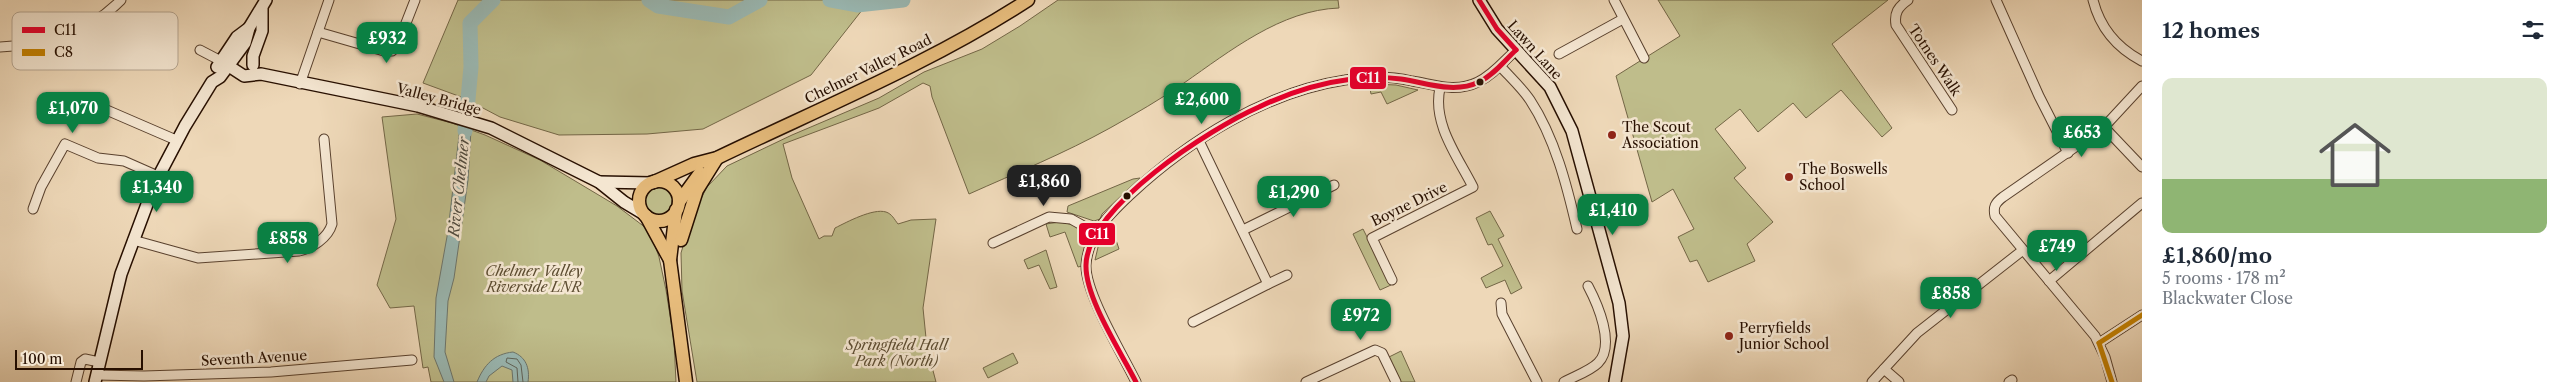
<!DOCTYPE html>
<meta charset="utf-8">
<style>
body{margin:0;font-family:"Libre Caslon Text",serif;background:#f6f6f7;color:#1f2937;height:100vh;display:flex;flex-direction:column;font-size:19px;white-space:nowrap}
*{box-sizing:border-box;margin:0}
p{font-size:16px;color:#747a83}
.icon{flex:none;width:28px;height:28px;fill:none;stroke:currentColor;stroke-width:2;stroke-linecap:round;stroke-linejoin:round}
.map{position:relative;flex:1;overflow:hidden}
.details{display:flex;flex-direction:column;background:#fff;width:425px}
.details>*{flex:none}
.scale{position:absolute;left:15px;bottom:12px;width:128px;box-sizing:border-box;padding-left:5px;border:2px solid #270f00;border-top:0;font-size:14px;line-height:18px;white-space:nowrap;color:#270f00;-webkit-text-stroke:4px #f4e6d1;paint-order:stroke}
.price{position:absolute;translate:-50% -42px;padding:0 11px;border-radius:10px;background:#0b8043;color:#fff;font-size:16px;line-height:32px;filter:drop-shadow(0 1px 2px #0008)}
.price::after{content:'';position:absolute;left:50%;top:30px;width:15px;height:11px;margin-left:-8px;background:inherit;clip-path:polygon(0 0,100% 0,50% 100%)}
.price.active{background:#222;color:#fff}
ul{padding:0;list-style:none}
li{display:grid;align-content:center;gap:10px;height:265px;padding:0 20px}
li span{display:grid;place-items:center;height:155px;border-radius:10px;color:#555}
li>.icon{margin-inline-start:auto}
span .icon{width:90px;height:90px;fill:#fffc;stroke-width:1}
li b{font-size:21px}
h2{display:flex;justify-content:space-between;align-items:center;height:60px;padding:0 20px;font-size:21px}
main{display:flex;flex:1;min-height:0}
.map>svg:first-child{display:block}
</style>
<main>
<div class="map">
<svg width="2142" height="382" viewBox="0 0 2142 382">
<rect width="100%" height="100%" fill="#eed8b8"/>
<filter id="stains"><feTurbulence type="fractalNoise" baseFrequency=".004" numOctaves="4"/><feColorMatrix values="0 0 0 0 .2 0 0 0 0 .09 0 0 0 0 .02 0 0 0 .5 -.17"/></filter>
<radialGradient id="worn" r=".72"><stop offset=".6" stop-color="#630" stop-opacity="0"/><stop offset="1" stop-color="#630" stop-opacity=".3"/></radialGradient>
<g fill="#bfbd8b" stroke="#736646">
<polygon points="458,0 870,0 811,75 703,129 647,134 559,135 500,117 464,98 423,83"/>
<path d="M1058,0H1338L1339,8C1281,10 1230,51 1184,83C1161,99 1135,114 1110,128C1065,153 1016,173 969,194L932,97L930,86L923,83L879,108L783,144L792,178L819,239L824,236H832L835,228C847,222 873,208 886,212C892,214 894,219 898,224L911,220L936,219L923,308L927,348L936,382H697L682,291L681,253L692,216L707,187L727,166L792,135L879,98L924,72L982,49L1020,26Z"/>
<polygon points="1658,0 1888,0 1832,44 1892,128 1882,137 1841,90 1806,118 1793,103 1758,132 1740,109 1715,129 1746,168 1734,178 1773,222 1747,244 1755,261 1708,282 1697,260 1690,262 1678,237 1694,229 1673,189 1652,202 1616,76 1680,36"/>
<polygon points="1373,84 1396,85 1418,90 1387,104 1381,92 1371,94 1370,89"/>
<polygon points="417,114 452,123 485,135 540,160 617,206 650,231 659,257 666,290 674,341 676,382 431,382 428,367 423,368 414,306 390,308 377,285 396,219 382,117"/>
<polygon points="1140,178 1102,214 1100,219 1094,221 1067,212 1068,206 1133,179"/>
<circle cx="659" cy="201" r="14"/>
<polygon points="1490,211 1504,236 1498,239 1522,288 1511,294 1505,280 1486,288 1481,278 1503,266 1492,244 1488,245 1476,218"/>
<path d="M1060,222C1095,228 1086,239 1082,266L1078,267L1065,232L1050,237L1046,224Z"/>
<polygon points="1363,229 1391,285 1380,290 1353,234"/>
<polygon points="1105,233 1115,237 1119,249 1095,260 1099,243"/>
<polygon points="1046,250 1057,287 1050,289 1039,265 1028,269 1024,260"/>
<polygon points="1401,351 1415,382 1400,382 1389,357"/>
<polygon points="1013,353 1018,363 988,378 983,368"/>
</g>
<g fill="#9ab9b4" stroke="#6c756c">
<polygon points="462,110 472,113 468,180 454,278 448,301 445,352 454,382 444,382 434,357 436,298 448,231"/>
<path d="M513,352C526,357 530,368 528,382H513L512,370L502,366L489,376L486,382H477C484,365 494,354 513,352Z"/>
</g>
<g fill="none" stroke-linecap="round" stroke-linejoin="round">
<polyline stroke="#60645a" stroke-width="1" points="518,382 517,368 506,362 507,358 517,359 521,365 523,382"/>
<g stroke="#9ab9b4" stroke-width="15">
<polyline points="649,0 658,6 729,17 760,0"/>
<polyline points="830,0 857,5 903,0"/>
<polyline points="465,131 471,67 470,23 493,0"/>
</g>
<defs>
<g id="street">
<polyline points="1614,0 1644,58"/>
<path d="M1908,0C1898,7 1894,13 1896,25L1952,110"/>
<polyline points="1996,0 2039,96 2068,153"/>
<path d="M2093,0C2100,28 2117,48 2142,61"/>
<polyline points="318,32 384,51 392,51 397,46 415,0"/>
<path d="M0,47C48,45 87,34 121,0"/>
<polyline points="200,50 221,61"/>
<polyline points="1559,54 1623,19"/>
<path d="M1500,66C1510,77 1522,88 1530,100C1555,138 1567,186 1577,229"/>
<polyline points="300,84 329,0"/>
<polyline points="95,105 176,140"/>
<polyline points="2104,127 2142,167"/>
<polyline points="33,209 41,187 65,144 98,158 124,161 158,176"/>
<polyline points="1243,230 1334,185"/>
<path d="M133,240L198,258L299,251C312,248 328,238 332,224L324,139"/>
<polyline points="993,243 1049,217 1071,219 1096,233"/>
<path d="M1392,280L1372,238L1473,187C1458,157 1432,124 1440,88"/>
<polyline points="2049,281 2142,203"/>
<polyline points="1268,284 1287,275"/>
<polyline points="1501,303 1502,314 1537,382"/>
<polyline points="1193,322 1268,284 1199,141"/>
<polyline points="2099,343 2142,315"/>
<polyline points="1884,369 1899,382"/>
<polyline points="97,375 144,376 271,372 412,360"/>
<polyline points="76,382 81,362 85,359 99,362"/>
<path d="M1136,382C1123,355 1085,293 1086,265C1088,234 1110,214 1131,194C1189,140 1266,92 1345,80C1367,76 1390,76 1412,81C1436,85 1455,93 1478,82C1493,75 1504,61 1516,50"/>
<polyline points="1306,382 1375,350 1382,353 1396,382"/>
<path d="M1564,382C1575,376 1590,371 1598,363C1616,345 1597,303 1588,286"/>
<polyline points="1872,382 1917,333 2023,250"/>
<polyline points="2009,382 2012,380"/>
<path d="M2112,382L2105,357L2095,336L1995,216C1993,207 1995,203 2003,197L2104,127L2142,86"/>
</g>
<g id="secondary">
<polyline points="1479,0 1497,29 1550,87 1572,131 1619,303 1623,336 1615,382"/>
<polyline points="221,61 244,76 261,74 418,106 491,128 599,182 624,202 644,214"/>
<polyline points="253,65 253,56 262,31 262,9"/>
<polyline points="217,67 237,37 249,28"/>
<polyline points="599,182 652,183"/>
<polyline points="95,382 121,274 155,183 185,126 212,82 220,77 245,43 249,28 266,0"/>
</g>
<g id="primary">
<circle cx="659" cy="201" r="20"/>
<path d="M654,182L694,164L717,158C821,108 931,63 1028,0"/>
<polyline points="679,202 700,173"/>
<polyline points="676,210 670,260 686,382"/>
<polyline points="646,216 670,260"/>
<polyline points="681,240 697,190 717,158"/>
</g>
</defs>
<use href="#street" stroke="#59412e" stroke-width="11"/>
<use href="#secondary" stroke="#270f00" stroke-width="14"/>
<use href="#primary" stroke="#270f00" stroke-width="15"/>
<use href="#street" stroke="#f4e6d1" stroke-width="9"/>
<use href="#secondary" stroke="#f4e6d1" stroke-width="11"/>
<use href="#primary" stroke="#e7bc7c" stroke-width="12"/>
<defs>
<g id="bus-1">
<polyline points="1479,0 1497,29 1516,50"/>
<path d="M1136,382C1121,352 1085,298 1086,265C1087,207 1211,128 1259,107C1288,93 1320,83 1352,79C1369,77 1385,77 1401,79C1427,83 1454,94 1479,82C1494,75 1504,61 1516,50"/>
</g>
<g id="bus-2">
<polyline points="2099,343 2142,315"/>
<polyline points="2099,343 2112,382"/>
</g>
</defs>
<use href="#bus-1" stroke="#f4e6d1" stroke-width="9"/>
<use href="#bus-2" stroke="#f4e6d1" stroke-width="9"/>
<use href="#bus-1" stroke="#e4002b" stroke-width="5"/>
<use href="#bus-2" stroke="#c38000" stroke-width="5"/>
</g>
<g fill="#270f00" stroke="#f4e6d1" stroke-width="2">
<circle cx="1480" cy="82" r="4.5"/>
<circle cx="1127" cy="196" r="4.5"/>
</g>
<g fill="#8f2418" stroke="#f4e6d1" stroke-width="2">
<circle cx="1612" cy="135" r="5"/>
<circle cx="1789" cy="177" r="5"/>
<circle cx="1729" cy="336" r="5"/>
</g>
<g text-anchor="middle" stroke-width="5" stroke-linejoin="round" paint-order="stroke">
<g font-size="14" fill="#270f00" stroke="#f4e6d1">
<text transform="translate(1535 50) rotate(48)" y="5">Lawn Lane</text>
<text transform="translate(1935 60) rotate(56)" y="5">Totnes Walk</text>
<text transform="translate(868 69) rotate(-26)" y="5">Chelmer Valley Road</text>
<text transform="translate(439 99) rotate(15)" y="5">Valley Bridge</text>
<text transform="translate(1409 204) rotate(-26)" y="5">Boyne Drive</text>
<text transform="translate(254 358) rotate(-3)" y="5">Seventh Avenue</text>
</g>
<g font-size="14" fill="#270f00" stroke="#f4e6d1" text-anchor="start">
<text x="1622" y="132">The Scout<tspan x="1622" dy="16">Association</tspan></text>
<text x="1799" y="174">The Boswells<tspan x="1799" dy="16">School</tspan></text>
<text x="1739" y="333">Perryfields<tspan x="1739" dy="16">Junior School</tspan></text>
</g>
<g font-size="14" font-style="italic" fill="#5c4c31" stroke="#f4e6d1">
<text x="534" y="276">Chelmer Valley<tspan x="534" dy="16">Riverside LNR</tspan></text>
<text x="897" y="350">Springfield Hall<tspan x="897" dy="16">Park (North)</tspan></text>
</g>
<g font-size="15" font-style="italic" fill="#4f4a3f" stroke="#f4e6d1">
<text transform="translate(459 187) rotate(-84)" y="5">River Chelmer</text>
</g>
</g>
<rect x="12" y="12" width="166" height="58" rx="8" fill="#f4e6d1" stroke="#b6a692" stroke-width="1"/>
<rect x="22" y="27" width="23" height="6" fill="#e4002b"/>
<rect x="22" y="49" width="23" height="7" fill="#c38000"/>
<g font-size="14" fill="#270f00">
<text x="54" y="35">C11</text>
<text x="54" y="57">C8</text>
</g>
<g stroke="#f4e6d1" stroke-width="2">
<rect x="1349" y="66" width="38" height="24" rx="5" fill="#e4002b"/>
<rect x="1078" y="222" width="38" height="24" rx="5" fill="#e4002b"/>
</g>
<g font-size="14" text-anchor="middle" font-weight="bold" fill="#fff">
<text x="1368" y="83">C11</text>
<text x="1097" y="239">C11</text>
</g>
<rect width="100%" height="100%" filter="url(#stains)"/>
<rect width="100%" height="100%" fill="url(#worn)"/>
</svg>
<div class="scale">100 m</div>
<b class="price" style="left:387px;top:64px">£932</b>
<b class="price" style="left:1202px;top:125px">£2,600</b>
<b class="price" style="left:73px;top:134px">£1,070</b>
<b class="price" style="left:2082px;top:158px">£653</b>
<b class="price active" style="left:1044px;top:207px">£1,860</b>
<b class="price" style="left:157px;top:213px">£1,340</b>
<b class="price" style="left:1294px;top:218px">£1,290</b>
<b class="price" style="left:1613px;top:236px">£1,410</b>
<b class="price" style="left:288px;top:264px">£858</b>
<b class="price" style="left:2057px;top:272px">£749</b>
<b class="price" style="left:1951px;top:319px">£858</b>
<b class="price" style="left:1361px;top:341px">£972</b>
</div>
<section class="details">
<h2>12 homes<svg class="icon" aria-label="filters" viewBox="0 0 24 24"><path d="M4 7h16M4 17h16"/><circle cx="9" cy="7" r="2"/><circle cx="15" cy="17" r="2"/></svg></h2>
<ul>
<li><span style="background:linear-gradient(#dfe7d0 65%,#8fb573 0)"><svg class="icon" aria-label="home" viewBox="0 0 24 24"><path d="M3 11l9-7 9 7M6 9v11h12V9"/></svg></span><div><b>£1,860/mo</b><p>5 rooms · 178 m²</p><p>Blackwater Close</p></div></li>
</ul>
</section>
</main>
